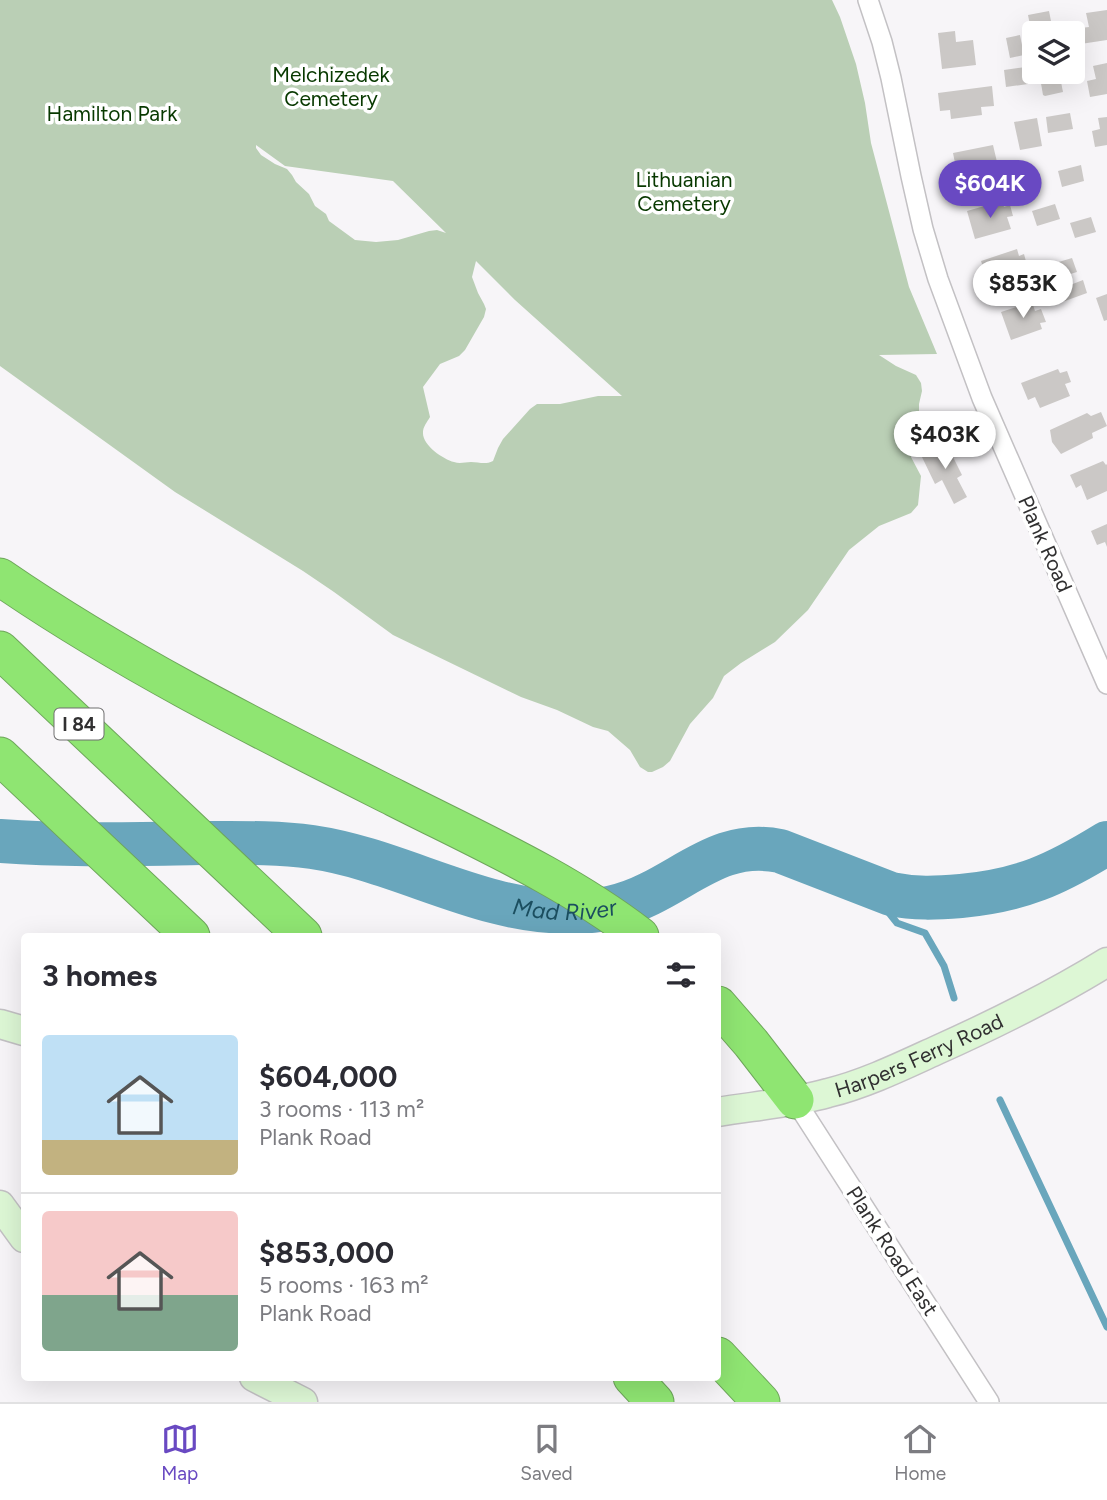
<!DOCTYPE html>
<meta charset="utf-8">
<style>
body{margin:0;font-family:Figtree,sans-serif;background:#f2f2f3;color:#2b2b33;height:100vh;display:flex;flex-direction:column;font-size:26px;white-space:nowrap}
*{box-sizing:border-box;margin:0}
p{font-size:23px;color:#7c7c81}
.icon{flex:none;width:38px;height:38px;fill:none;stroke:currentColor;stroke-width:2;stroke-linecap:round;stroke-linejoin:round}
.map{position:relative;flex:1;overflow:hidden}
.drawer{position:absolute;left:21px;top:933px;width:700px;height:448px;display:flex;flex-direction:column;background:#fff;border-radius:7px;box-shadow:0 7px 28px #0002}
.drawer>*{flex:none}
.buttons{position:absolute;left:1022px;top:21px;display:grid;gap:14px}
.buttons a{display:grid;place-items:center;width:63px;height:63px;border-radius:7px;background:#fff;box-shadow:0 7px 28px #0002;font-size:35px}
.price{position:absolute;translate:-50% -60px;padding:0 16px;border-radius:24px;background:#fff;color:#222;font-size:23px;line-height:46px;filter:drop-shadow(0 2px 4px #0008)}
.price::after{content:'';position:absolute;left:50%;top:42px;width:21px;height:16px;margin-left:-10px;background:inherit;clip-path:polygon(0 0,100% 0,50% 100%)}
.price.selected{background:#6949c2;color:#fff}
ul{padding:0;list-style:none}
li{display:flex;align-items:center;gap:21px;height:175px;padding:0 21px}
li+li{border-top:2px solid #e1e1e2}
li span{display:grid;place-items:center;flex:none;width:196px;height:140px;border-radius:7px;color:#555}
li>.icon{margin-inline-start:auto}
span .icon{width:84px;height:84px;fill:#fffc;stroke-width:1}
li b{font-size:30px}
h2{display:flex;justify-content:space-between;align-items:center;height:84px;padding:0 21px;font-size:30px}
.dock{display:flex;justify-content:space-around;align-items:center;height:98px;border-top:2px solid #e1e1e2;background:#fff;font-size:19px;color:#7c7c81}
.dock a{display:grid;justify-items:center;gap:4px}
.dock .selected{color:#6949c2}
.map>svg:first-child{display:block}
</style>
<div class="map">
<svg width="1107" height="1402" viewBox="0 0 1107 1402">
<rect width="100%" height="100%" fill="#f7f5f8"/>
<path fill="#bacfb5" fill-rule="evenodd" d="M0,0H832L840,17L856,64L865,103L871,143L909,287L937,354L879,355L896,366L916,375L921,383L922,391L919,404V416L907,434L911,457L921,476L918,505L911,513L879,526L849,550L808,610L775,642L741,663L724,676L713,698L690,724L670,761L663,767L652,772H648L640,767L630,750L608,731L593,727L557,710L521,697L393,635L334,592L303,571L175,492L0,366ZM256,145L285,166L393,181L446,233L437,230L429,231L398,240L376,242L355,240L329,221L326,214L315,206L309,194L296,182L292,175L287,169L275,164L261,155L256,148ZM476,261L515,300L622,396H598L560,404H537L530,409L503,439L498,448L493,461C485,465 479,462 471,462C465,462 460,464 454,462C443,459 422,445 423,432C423,427 427,422 430,417L423,387L440,364L459,356L465,350L484,317L486,309L484,304L478,293L472,277Z"/>
<g fill="none" stroke-linecap="round" stroke-linejoin="round">
<g stroke="#69a6bc" stroke-width="7">
<polyline points="876,888 878,899 897,923 925,933 944,966 954,998"/>
<polyline points="1000,1100 1107,1327"/>
</g>
<path stroke="#69a6bc" stroke-width="44" id="s1" d="M0,841C67,846 134,844 201,843C238,843 275,842 312,847C401,860 480,913 572,912C599,912 625,906 649,894C694,872 726,840 780,851L891,894C915,899 936,898 961,896C1022,890 1055,875 1107,843"/>
</g>
<g fill="#cbc8c6">
<polygon points="1107,10 1107,40 1074,45 1072,29 1089,27 1086,13"/>
<polygon points="1049,11 1053,31 1034,33 1034,35 1032,35 1028,15"/>
<polygon points="955,31 956,42 973,40 976,65 942,69 938,33"/>
<polygon points="1020,35 1024,55 1010,58 1006,38"/>
<polygon points="1107,63 1107,94 1090,97 1087,81 1096,79 1093,66"/>
<polygon points="1026,67 1028,84 1006,87 1004,70"/>
<polygon points="1039,72 1059,72 1063,92 1045,96 1043,95"/>
<polygon points="992,86 994,106 981,107 982,115 951,119 950,110 940,111 938,93"/>
<polygon points="1070,113 1073,129 1048,133 1046,117"/>
<polygon points="1107,117 1107,145 1095,147 1092,131 1100,129 1098,118"/>
<polygon points="1037,118 1042,146 1020,150 1014,122"/>
<polygon points="993,145 997,162 993,162 996,176 968,182 965,166 956,168 953,153"/>
<polygon points="1081,165 1084,181 1062,187 1058,171"/>
<polygon points="1002,201 1004,207 1010,205 1013,216 1007,217 1011,229 975,239 967,211"/>
<polygon points="1055,204 1060,219 1037,226 1032,211"/>
<polygon points="1091,217 1096,232 1075,238 1070,223"/>
<polygon points="1017,249 1019,256 1024,254 1027,265 1022,267 1024,274 989,285 981,261"/>
<polygon points="1072,258 1077,272 1057,278 1052,264"/>
<polygon points="1083,280 1087,293 1065,301 1060,289"/>
<polygon points="1107,294 1107,320 1104,321 1096,298"/>
<polygon points="1032,302 1035,311 1041,309 1046,322 1040,323 1042,329 1011,340 1001,312"/>
<polygon points="1058,369 1060,373 1067,371 1071,382 1065,384 1070,396 1040,408 1035,397 1028,400 1021,383"/>
<polygon points="1101,412 1107,426 1092,433 1093,438 1061,454 1052,442 1050,430 1087,413 1091,416"/>
<polygon points="946,443 962,475 957,478 967,497 954,504 942,480 935,484 921,455"/>
<polygon points="1103,461 1106,465 1107,464 1107,491 1087,500 1081,485 1076,488 1070,475"/>
<polygon points="1107,524 1107,547 1105,542 1097,545 1091,531"/>
</g>
<g fill="none" stroke-linecap="round" stroke-linejoin="round">
<defs>
<g id="minor">
<polyline points="868,0 882,42 891,78 911,176 923,229 938,279 982,398 1107,684"/>
<polyline points="795,1100 989,1402"/>
</g>
<g id="secondary">
<polyline points="0,1024 24,1031"/>
<path id="s2" d="M718,1112C754,1106 792,1103 828,1093C865,1084 902,1066 937,1050C995,1024 1052,996 1107,962"/>
<polyline points="0,1205 24,1238"/>
<polyline points="254,1377 303,1402"/>
</g>
<g id="motorway">
<path d="M0,577C125,663 260,730 395,798C478,840 566,879 640,936"/>
<polyline points="0,650 303,936"/>
<polyline points="0,756 191,936"/>
<polyline points="718,1005 751,1043 795,1100"/>
<polyline points="718,1356 761,1402"/>
<polyline points="632,1377 655,1402"/>
</g>
</defs>
<use href="#minor" stroke="#c3c1c4" stroke-width="22"/>
<use href="#secondary" stroke="#c3c1c4" stroke-width="31"/>
<use href="#motorway" stroke="#6ea65b" stroke-width="39"/>
<use href="#minor" stroke="#fff" stroke-width="19"/>
<use href="#secondary" stroke="#ddf7d5" stroke-width="28"/>
<use href="#motorway" stroke="#8fe572" stroke-width="37"/>
</g>
<g text-anchor="middle" stroke-width="7" stroke-linejoin="round" paint-order="stroke">
<rect fill="#fff" stroke="#6f6e6f" stroke-width="2" x="54.5" y="708.5" width="49" height="31" rx="5"/>
<g font-size="19" font-weight="bold" fill="#313031">
<text x="79" y="731">I 84</text>
</g>
<g font-size="21" fill="#083900" stroke="#fff">
<text x="331" y="82">Melchizedek<tspan x="331" dy="24">Cemetery</tspan></text>
<text x="112" y="121">Hamilton Park</text>
<text x="684" y="187">Lithuanian<tspan x="684" dy="24">Cemetery</tspan></text>
</g>
<g font-size="21" fill="#313031" stroke="#fff">
<text transform="translate(1045 544) rotate(66)" y="7">Plank Road</text>
<text dy="7" stroke="none"><textPath href="#s2" startOffset="210">Harpers Ferry Road</textPath></text>
<text transform="translate(892 1251) rotate(57)" y="7">Plank Road East</text>
</g>
<g font-size="23" font-style="italic" fill="#1b4e5f" stroke="#fff">
<text dy="8" stroke="none"><textPath href="#s1" startOffset="574">Mad River</textPath></text>
</g>
</g>
</svg>
<div class="buttons">
<a><svg class="icon" aria-label="layers" viewBox="0 0 24 24"><path d="M12 4l9 5-9 5-9-5zM3 14l9 5 9-5"/></svg></a>
</div>
<b class="price selected" style="left:990px;top:220px">$604K</b>
<b class="price" style="left:1023px;top:320px">$853K</b>
<b class="price" style="left:945px;top:471px">$403K</b>
<section class="drawer">
<h2>3 homes<svg class="icon" aria-label="filters" viewBox="0 0 24 24"><path d="M4 7h16M4 17h16"/><circle cx="9" cy="7" r="2"/><circle cx="15" cy="17" r="2"/></svg></h2>
<ul>
<li><span style="background:linear-gradient(#bfe0f5 75%,#c2b280 0)"><svg class="icon" aria-label="home" viewBox="0 0 24 24"><path d="M3 11l9-7 9 7M6 9v11h12V9"/></svg></span><div><b>$604,000</b><p>3 rooms · 113 m²</p><p>Plank Road</p></div></li>
<li><span style="background:linear-gradient(#f6c9c9 60%,#7fa58c 0)"><svg class="icon" aria-label="home" viewBox="0 0 24 24"><path d="M3 11l9-7 9 7M6 9v11h12V9"/></svg></span><div><b>$853,000</b><p>5 rooms · 163 m²</p><p>Plank Road</p></div></li>
</ul>
</section>
</div>
<nav class="dock">
<a class="selected"><svg class="icon" aria-label="map" viewBox="0 0 24 24"><path d="M3 6l6-2 6 2 6-2v14l-6 2-6-2-6 2zM9 4v14M15 6v14"/></svg>Map</a>
<a><svg class="icon" aria-label="saved" viewBox="0 0 24 24"><path d="M7 4h10v16l-5-4-5 4z"/></svg>Saved</a>
<a><svg class="icon" aria-label="home" viewBox="0 0 24 24"><path d="M3 11l9-7 9 7M6 9v11h12V9"/></svg>Home</a>
</nav>
